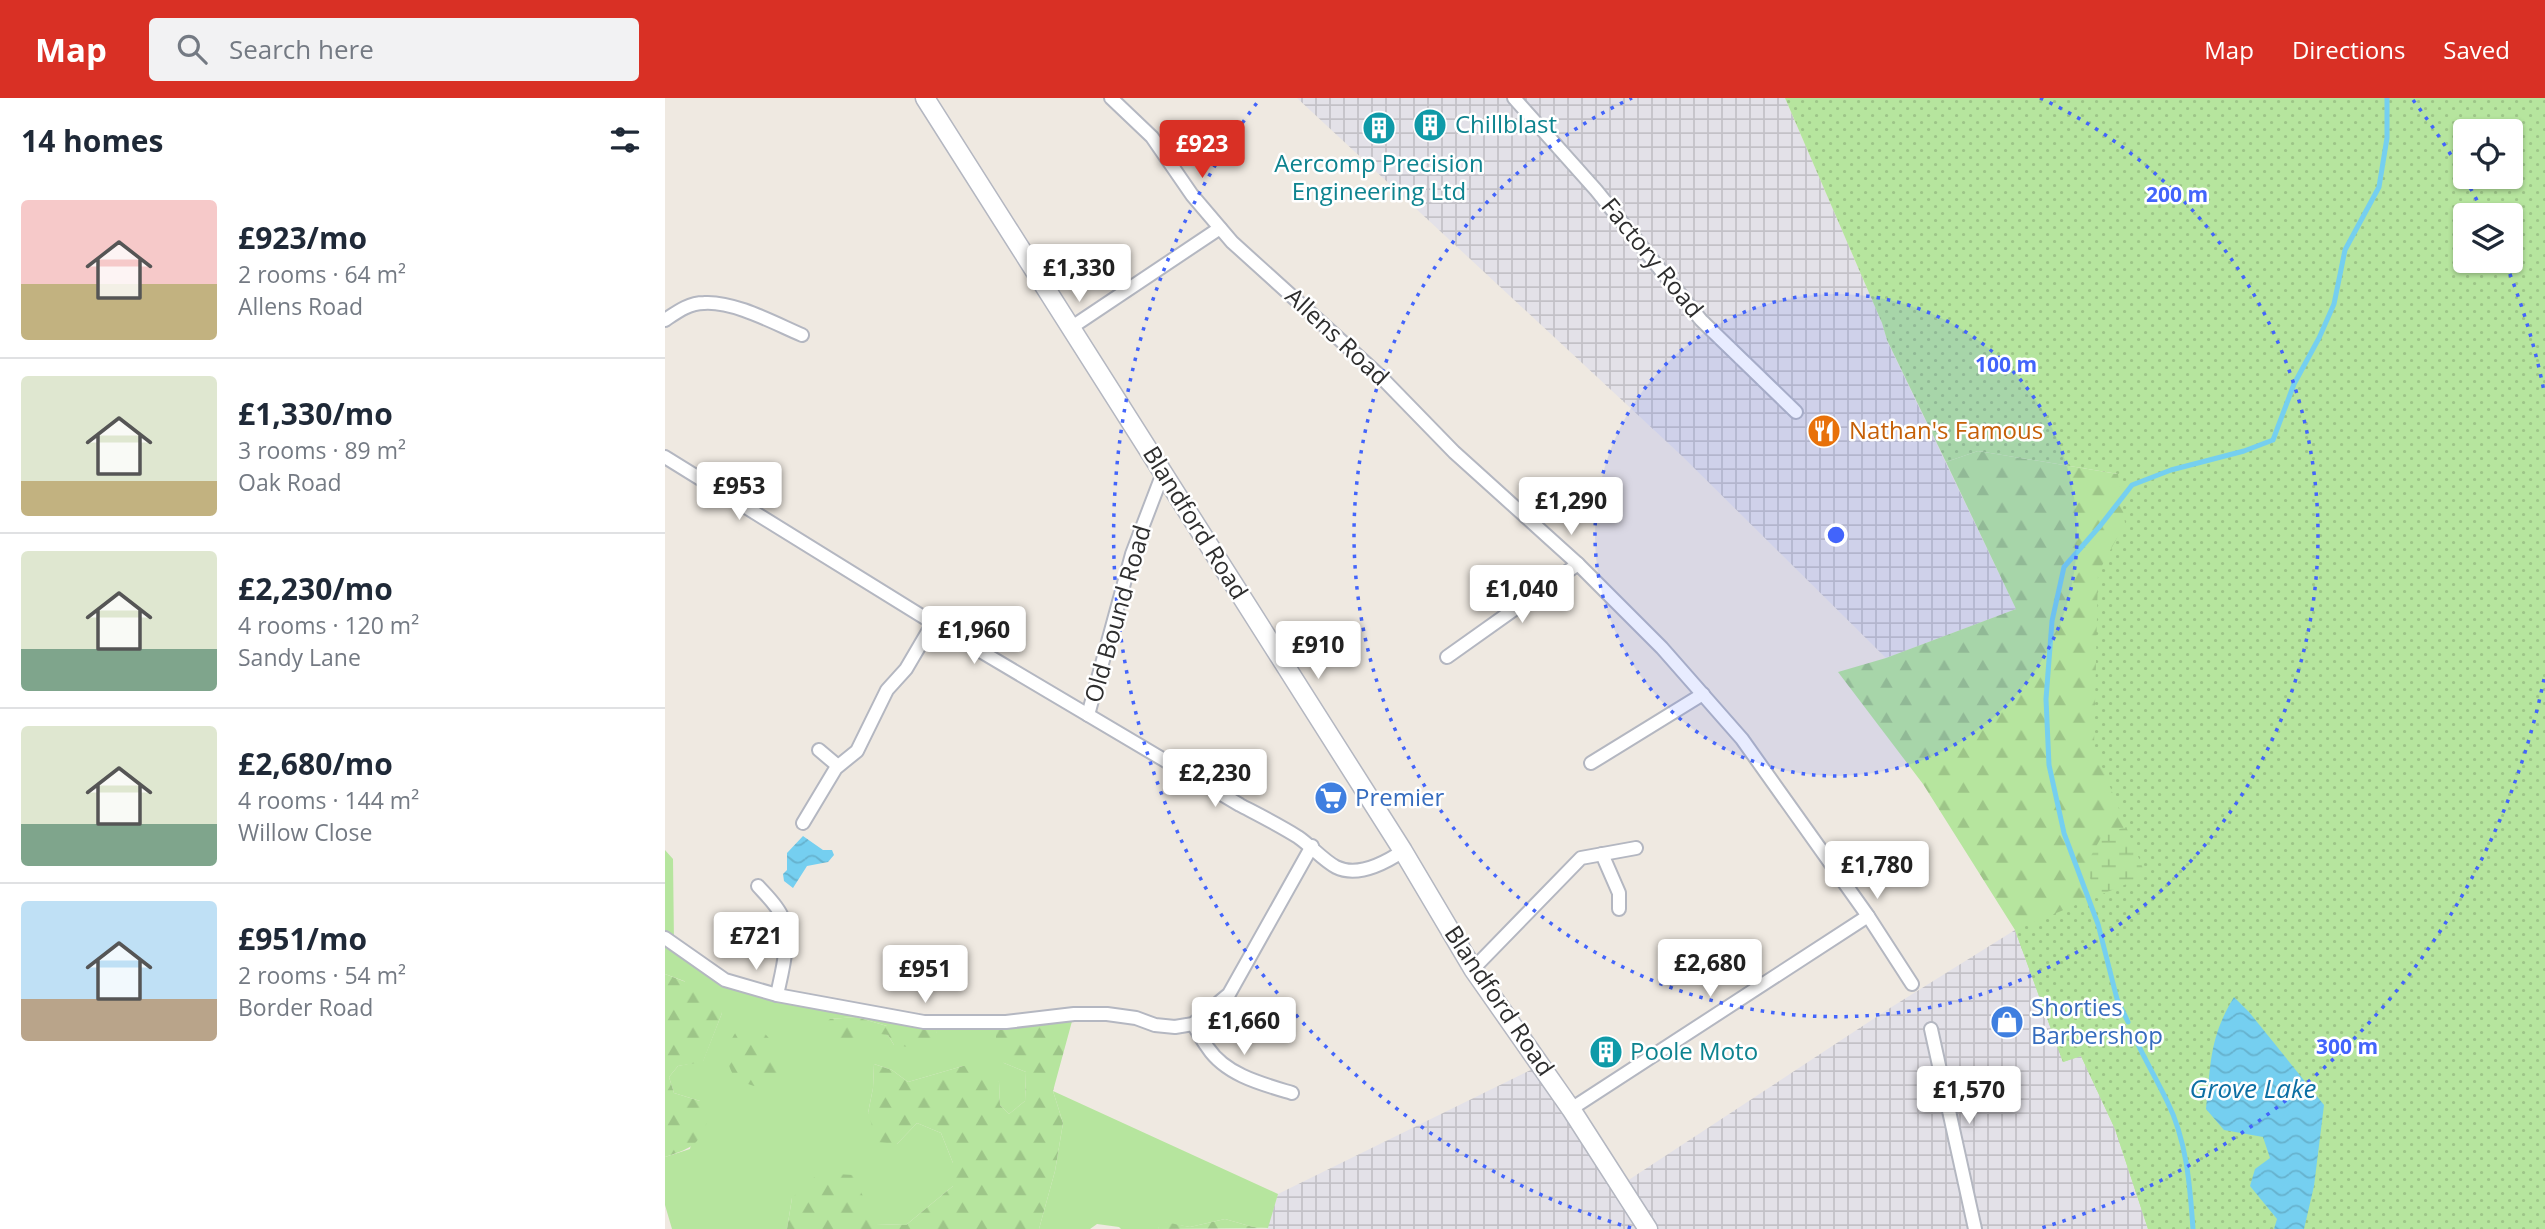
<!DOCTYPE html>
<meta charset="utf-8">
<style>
body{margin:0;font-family:"Open Sans",sans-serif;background:#f2f2f3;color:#1f2937;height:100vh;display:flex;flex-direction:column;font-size:26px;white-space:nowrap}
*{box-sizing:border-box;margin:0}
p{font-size:23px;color:#747a83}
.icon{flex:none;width:38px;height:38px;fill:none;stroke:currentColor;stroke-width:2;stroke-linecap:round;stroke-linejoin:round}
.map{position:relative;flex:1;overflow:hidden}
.details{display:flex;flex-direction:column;background:#fff;width:665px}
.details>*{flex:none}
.fabs{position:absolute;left:1788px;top:21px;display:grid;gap:14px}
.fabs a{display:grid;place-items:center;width:70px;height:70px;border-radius:7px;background:#fff;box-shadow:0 2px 5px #0004;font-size:35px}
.price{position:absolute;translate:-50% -60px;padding:0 16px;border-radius:7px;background:#fff;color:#222;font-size:23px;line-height:46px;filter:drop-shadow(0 2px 4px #0008)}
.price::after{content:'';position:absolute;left:50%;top:42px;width:21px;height:16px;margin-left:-10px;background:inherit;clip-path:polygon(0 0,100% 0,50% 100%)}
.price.current{background:#d93025;color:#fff}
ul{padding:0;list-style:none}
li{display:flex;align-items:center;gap:21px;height:175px;padding:0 21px}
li+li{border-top:2px solid #e0e1e3}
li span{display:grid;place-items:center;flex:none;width:196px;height:140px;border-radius:7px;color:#555}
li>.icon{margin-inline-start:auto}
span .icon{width:84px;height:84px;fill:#fffc;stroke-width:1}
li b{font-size:30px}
h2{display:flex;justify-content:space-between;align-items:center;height:84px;padding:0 21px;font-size:30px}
header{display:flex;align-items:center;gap:42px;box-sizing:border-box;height:98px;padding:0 35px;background:#d93025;color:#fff}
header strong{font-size:33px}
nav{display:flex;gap:38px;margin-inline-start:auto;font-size:24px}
.search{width:490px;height:63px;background:#f2f2f3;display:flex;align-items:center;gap:18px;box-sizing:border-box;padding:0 24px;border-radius:7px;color:#747a83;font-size:26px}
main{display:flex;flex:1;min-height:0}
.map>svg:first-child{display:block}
</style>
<header>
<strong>Map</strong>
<div class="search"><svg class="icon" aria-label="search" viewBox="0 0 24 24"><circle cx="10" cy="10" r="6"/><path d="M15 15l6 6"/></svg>Search here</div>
<nav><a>Map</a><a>Directions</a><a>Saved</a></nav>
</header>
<main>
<section class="details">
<h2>14 homes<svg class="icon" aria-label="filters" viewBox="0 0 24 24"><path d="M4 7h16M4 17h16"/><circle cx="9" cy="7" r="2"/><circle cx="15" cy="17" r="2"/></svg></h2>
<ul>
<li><span style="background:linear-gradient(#f6c9c9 60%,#c2b280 0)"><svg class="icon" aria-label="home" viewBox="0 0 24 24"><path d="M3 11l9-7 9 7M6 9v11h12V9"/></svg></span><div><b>£923/mo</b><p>2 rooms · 64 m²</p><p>Allens Road</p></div></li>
<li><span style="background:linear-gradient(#dfe7d0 75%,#c2b280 0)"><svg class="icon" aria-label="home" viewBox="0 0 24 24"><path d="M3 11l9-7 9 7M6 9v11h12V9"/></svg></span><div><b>£1,330/mo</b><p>3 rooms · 89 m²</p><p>Oak Road</p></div></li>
<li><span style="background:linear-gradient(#dfe7d0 70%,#7fa58c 0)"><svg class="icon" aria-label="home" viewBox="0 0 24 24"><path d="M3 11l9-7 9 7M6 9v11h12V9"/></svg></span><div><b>£2,230/mo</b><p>4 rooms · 120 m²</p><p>Sandy Lane</p></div></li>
<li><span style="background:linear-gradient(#dfe7d0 70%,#7fa58c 0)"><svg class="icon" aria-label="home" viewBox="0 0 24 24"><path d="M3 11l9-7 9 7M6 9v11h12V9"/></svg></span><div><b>£2,680/mo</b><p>4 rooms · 144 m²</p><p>Willow Close</p></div></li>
<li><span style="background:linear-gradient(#bfe0f5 70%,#b9a48a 0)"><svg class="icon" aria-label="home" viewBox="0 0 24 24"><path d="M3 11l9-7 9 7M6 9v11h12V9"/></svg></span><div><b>£951/mo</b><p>2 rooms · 54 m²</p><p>Border Road</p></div></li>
</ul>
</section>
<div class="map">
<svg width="1880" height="1131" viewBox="0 0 1880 1131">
<defs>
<pattern id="industrial-grid" width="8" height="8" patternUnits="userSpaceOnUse" patternTransform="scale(1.75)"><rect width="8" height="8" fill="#e3e1e8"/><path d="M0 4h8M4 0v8" fill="none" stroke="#c3c1c7"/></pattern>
<pattern id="forest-firs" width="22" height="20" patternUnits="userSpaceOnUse" patternTransform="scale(1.75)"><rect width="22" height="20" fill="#b6e59e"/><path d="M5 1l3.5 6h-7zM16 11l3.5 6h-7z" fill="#9dc588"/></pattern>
<pattern id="wetland-marsh" width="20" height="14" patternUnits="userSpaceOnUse" patternTransform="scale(1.75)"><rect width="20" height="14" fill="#b6e59e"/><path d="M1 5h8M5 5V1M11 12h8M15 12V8" fill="none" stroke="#9dc588"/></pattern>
<pattern id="park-dots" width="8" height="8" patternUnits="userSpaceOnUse" patternTransform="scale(1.75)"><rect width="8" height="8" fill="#b6e59e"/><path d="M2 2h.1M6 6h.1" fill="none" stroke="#9dc588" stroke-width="1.8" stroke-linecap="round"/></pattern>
<pattern id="water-waves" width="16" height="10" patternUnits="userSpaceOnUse" patternTransform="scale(1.75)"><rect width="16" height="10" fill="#75cff0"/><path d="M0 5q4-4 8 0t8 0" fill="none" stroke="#66b2ce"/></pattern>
</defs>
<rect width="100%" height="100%" fill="#efe9e1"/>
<g fill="url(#industrial-grid)">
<polygon points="632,0 1120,0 1217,225 1222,243 1351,511 1221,560 1017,358"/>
<polygon points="1350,832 1398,963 1416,958 1450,1031 1483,1131 602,1131 613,1096 876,967 956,1087 1225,910"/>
</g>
<g fill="#b6e59e" fill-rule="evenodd">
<path d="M0,752L8,761L9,846L60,882L259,924H331L339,965L361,974L360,1003L344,1016L335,1007L334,984L298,968L243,984L227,972L209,966L208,990L203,1015L232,1046L252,1025L276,1035L288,1065V1088L241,1127L210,1126L199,1103L127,1100L122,1131H7L0,1107V1059L25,1051L35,1003L9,995L4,979L13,968L38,963L57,915L19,883L0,876ZM191,919L222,928H258L272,934L240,947H229L223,937L165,921Z"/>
<polygon points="388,993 613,1096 603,1130 588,1129 560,1121 525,1129 496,1124 493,1131 456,1131 454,1129 432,1126 425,1131 374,1131 390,1073 398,1025"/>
</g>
<g fill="url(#forest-firs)">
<polygon points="1880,0 1880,826 1483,1131 1450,1031 1416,958 1398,964 1350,832 1258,686 1173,574 1221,560 1351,511 1281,364 1313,353 1453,376 1684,192 1846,163 1846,117"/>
<path d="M0,876L52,896L57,915L38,964L13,968L4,979L9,995L35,1003L45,1016C34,1047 30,1049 0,1059Z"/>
<polygon points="409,916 388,993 398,1025 390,1073 374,1131 122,1131 127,1100 154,1075 188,1077 211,1126 241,1127 288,1088 288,1065 276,1035 252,1025 232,1046 212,1044 203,1015 208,990 209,966 227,972 243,984 298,968 325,969 334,984 335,1007 344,1016 360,1003 361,974 339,965 331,955 331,924"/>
<path d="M191,919L222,928H258L272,933L269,944L259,951L229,947L223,937L216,936C199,949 186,944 167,941L158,928L165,921Z"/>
<path d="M97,933C114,949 117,961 115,983L89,988L71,982C60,963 58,953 71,934Z"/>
<polygon points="560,1121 588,1129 603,1130 493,1131 495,1123 525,1129"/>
</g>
<polygon fill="url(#wetland-marsh)" points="1471,726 1543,779 1436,814 1421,767 1438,736"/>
<path fill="url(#park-dots)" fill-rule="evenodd" d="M1120,0H1880V1131H1483L1450,1031L1416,958L1398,964L1350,832L1481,778L1429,649L1433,475L1460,425L1453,376L1313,353L1281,364L1222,242L1217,225ZM1801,33H1846V79H1801ZM1801,117H1846V163H1801Z"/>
<g fill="url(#water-waves)">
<polygon points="138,738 158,752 167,752 169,757 163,764 142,768 128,790 119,783 118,776 122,772 122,755"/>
<path d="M1569,899L1584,914L1659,1007L1649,1088L1639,1131H1609L1612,1121L1585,1088L1590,1071L1605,1060L1598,1039L1559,1032L1541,1011C1546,966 1544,940 1569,899Z"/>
</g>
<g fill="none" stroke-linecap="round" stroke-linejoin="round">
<g stroke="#75cff0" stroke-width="5">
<polyline points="1463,924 1452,901 1433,826 1399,735 1384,667 1381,601 1387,523 1399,469 1435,428 1467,387 1506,372 1579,353 1608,342 1629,286 1654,240 1669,206 1680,152 1714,89 1722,40 1722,0"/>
<path d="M1470,940C1480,962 1492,982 1502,1003C1522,1043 1525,1088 1528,1131"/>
</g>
<defs>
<g id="street">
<polyline points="446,0 487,39 527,97 567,144 715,278 789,354 913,466 997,550 1077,641 1203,818 1247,886"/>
<polyline points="849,0 931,92 1036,222 1131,314"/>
<path d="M0,222C12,214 24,205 39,205C69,203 109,225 137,237"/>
<polyline points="407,229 555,130"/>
<path d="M0,359L268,525L575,707C594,717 614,727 633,739C645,747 659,763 671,769C693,780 720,765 738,753"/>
<polyline points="782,559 913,466"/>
<polyline points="423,617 467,456 498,375"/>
<polyline points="154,652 173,668"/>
<polyline points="926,665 1038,596"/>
<polyline points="138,725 171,670 192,653 222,592 241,571 268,525"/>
<polyline points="937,756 954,795 954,811"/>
<path d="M93,788C101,797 113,808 117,819C126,843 117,873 112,897"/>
<polyline points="0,840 60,882 112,897 259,924 341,924 409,916 442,916 471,920 490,927 510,929 528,926 564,896 647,748"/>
<polyline points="808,871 916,760 971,750"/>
<path d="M528,926C533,934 537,942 543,950C561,977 597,986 627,995"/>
<polyline points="1266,931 1310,1131"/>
<polyline points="1277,983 1293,980"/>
<polyline points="906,1011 1203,818"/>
</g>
<polyline id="secondary" points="260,0 738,753 808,871 906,1011 983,1131"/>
</defs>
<use href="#street" stroke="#b4b7c1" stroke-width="16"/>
<use href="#secondary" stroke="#b4b7c1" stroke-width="21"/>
<use href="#street" stroke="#fff" stroke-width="12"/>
<use href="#secondary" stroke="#fff" stroke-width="18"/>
</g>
<circle cx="1171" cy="437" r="241" fill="#4264fb" fill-opacity=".12"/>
<g fill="none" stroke="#4264fb" stroke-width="3.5" stroke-dasharray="3.5 7">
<circle cx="1171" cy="437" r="241"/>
<path d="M1375 0A482 482 0 1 1 967 0"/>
<path d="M1879 581A723 723 0 0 1 1376 1130M966 1130A723 723 0 0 1 594 2M1748 2A723 723 0 0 1 1818 114M1841 166A723 723 0 0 1 1879 293"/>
</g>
<defs>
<symbol id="building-disc" viewBox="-11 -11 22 22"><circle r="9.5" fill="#0f9aa8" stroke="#fff"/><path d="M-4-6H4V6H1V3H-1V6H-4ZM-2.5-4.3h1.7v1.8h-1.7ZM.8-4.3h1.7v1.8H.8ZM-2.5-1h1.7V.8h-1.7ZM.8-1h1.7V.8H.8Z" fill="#fff"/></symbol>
<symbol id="restaurant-disc" viewBox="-11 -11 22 22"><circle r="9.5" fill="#e8710a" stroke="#fff"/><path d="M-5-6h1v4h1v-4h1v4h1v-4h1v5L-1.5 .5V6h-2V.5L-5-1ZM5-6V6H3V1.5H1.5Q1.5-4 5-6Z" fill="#fff"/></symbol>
<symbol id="supermarket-disc" viewBox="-11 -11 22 22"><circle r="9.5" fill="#3f7fe0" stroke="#fff"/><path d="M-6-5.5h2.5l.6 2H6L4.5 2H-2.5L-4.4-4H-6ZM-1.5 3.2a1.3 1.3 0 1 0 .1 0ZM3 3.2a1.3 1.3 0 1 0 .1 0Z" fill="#fff"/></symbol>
<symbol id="shop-disc" viewBox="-11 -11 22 22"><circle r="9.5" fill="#3f7fe0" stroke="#fff"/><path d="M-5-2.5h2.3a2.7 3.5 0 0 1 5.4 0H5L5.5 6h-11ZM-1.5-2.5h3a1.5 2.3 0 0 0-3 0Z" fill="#fff"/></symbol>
</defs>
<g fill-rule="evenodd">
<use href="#building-disc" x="746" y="8" width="38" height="38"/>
<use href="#building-disc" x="695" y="11" width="38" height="38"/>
<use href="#restaurant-disc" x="1140" y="314" width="38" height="38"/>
<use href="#supermarket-disc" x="647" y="681" width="38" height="38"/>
<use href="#shop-disc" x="1323" y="905" width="38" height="38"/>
<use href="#building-disc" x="922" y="935" width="38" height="38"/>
</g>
<g text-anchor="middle" stroke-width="5" stroke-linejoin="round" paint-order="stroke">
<g font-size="24" fill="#0d838f" stroke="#fff" text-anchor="start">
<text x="790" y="35">Chillblast</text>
<text x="714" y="74" text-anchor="middle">Aercomp Precision<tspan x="714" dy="28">Engineering Ltd</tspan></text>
<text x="965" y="962">Poole Moto</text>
</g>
<g font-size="24" fill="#2e2e2e" stroke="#fff">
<text transform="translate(987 160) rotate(51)" y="8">Factory Road</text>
<text transform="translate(672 239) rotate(43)" y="8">Allens Road</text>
<text transform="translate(530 425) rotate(58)" y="8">Blandford Road</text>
<text transform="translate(453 516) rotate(-74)" y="8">Old Bound Road</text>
<text transform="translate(834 903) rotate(56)" y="8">Blandford Road</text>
</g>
<g font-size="24" fill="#c56008" stroke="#fff" text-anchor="start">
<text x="1184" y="341">Nathan's Famous</text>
</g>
<g font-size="24" fill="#366cbe" stroke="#fff" text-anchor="start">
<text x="690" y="708">Premier</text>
<text x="1366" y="918">Shorties<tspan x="1366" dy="28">Barbershop</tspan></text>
</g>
<g font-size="26" font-style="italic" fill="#0d6fa3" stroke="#fff">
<text x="1588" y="1000">Grove Lake</text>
</g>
</g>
<circle cx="1171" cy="437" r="10" fill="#4264fb" stroke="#fff" stroke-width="3.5"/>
<g font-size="21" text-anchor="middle" font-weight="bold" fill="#4264fb" stroke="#fff" stroke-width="5" stroke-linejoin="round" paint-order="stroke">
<text x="1512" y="104">200 m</text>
<text x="1341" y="274">100 m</text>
<text x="1682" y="956">300 m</text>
</g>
</svg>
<div class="fabs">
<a><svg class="icon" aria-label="locate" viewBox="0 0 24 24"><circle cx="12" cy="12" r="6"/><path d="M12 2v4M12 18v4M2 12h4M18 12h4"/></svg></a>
<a><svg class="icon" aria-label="layers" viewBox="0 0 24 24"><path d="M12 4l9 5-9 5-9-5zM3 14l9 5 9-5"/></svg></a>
</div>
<b class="price current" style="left:537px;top:82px">£923</b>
<b class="price" style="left:414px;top:206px">£1,330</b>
<b class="price" style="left:74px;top:424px">£953</b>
<b class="price" style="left:906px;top:439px">£1,290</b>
<b class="price" style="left:857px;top:527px">£1,040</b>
<b class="price" style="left:309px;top:568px">£1,960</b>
<b class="price" style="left:653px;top:583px">£910</b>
<b class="price" style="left:550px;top:711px">£2,230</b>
<b class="price" style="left:1212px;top:803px">£1,780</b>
<b class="price" style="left:91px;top:874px">£721</b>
<b class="price" style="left:1045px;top:901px">£2,680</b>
<b class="price" style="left:260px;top:907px">£951</b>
<b class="price" style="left:579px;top:959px">£1,660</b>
<b class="price" style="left:1304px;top:1028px">£1,570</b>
</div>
</main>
